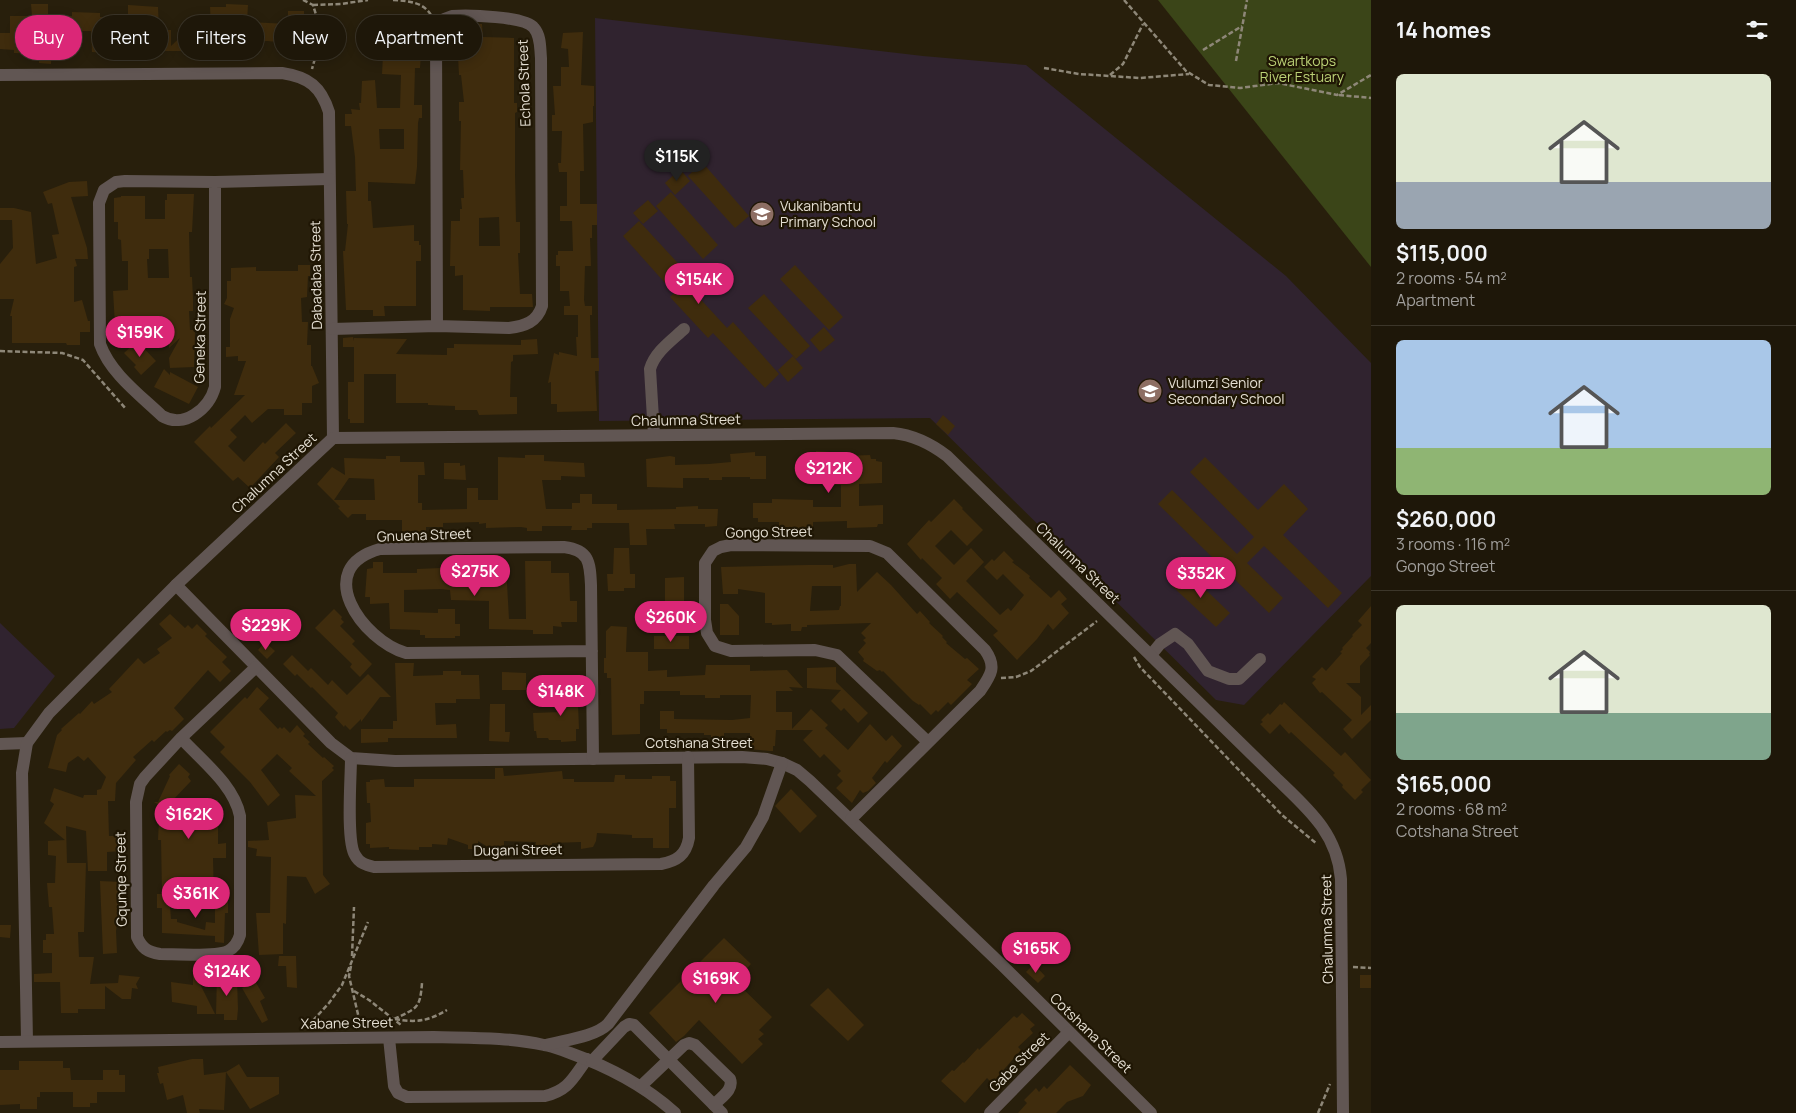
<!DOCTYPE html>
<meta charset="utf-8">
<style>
body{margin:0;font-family:Manrope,sans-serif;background:#262012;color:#f1f3f6;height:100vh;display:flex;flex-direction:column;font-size:19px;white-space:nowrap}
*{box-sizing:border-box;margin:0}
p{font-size:16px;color:#a19f9c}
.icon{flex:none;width:28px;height:28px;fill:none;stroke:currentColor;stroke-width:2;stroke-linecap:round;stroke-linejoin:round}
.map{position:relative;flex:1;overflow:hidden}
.side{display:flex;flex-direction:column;background:#1e1709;width:425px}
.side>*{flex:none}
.banner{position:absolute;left:15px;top:15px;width:475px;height:45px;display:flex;gap:10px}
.price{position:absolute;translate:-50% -42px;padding:0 11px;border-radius:18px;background:#db2777;color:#fff;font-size:16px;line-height:32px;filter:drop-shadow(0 1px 2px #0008)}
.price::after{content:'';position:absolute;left:50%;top:30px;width:15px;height:11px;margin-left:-8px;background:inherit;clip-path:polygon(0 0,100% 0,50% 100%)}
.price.on{background:#222;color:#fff}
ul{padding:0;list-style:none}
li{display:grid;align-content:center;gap:10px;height:265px;padding:0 25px}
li+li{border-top:1px solid #3c362a}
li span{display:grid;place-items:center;height:155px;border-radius:8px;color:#555}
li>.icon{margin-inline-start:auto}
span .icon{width:90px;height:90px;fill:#fffc;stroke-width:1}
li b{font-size:21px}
h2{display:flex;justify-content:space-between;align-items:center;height:60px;padding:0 25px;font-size:21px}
.tag{padding:0 18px;border-radius:22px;background:#1e1709;box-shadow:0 2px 12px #0003,0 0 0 1px #3c362a;font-size:18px;line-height:45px}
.tag.on{background:#db2777;color:#fff}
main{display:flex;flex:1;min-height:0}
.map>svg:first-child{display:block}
</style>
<main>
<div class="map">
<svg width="1371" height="1113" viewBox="0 0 1371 1113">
<rect width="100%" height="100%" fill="#281f0c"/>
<g fill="#30232f">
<polygon points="595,18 923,56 1026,65 1286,276 1371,363 1371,576 1244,705 1216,700 930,418 599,421"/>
<polygon points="0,623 55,676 14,728 0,729"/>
</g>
<polygon fill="#3b4518" points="1158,0 1371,0 1371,267"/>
<g fill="#3f2c0d" fill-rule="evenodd">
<polygon points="31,4 48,4 48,15 72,16 72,12 100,13 100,17 128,16 128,5 158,7 159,30 171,30 171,46 189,29 211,28 210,7 226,7 226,4 248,5 247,22 288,24 288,11 304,11 304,32 301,32 301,44 267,41 251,42 251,57 226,58 226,55 194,56 194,51 156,51 155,44 132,44 132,32 103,33 103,53 92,52 91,31 72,31 72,37 70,37 70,43 67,43 67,47 52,46 51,64 39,63 39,54 14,53 14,50 0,49 0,33 10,33 10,16 32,16"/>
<path d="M410,24L411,54H421L420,68H415L414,105H422V118H419L418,123L417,167L415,184L368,182V201H371L373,228L414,225V241H419V245H421V261H416V306H384L385,316H373V310H346L343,251H345L348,224H347L346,191H356L355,157L351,126H345V114H352L351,109L360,110L359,103H361L362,81L375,80L377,108H400L401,75L382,74L383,55H396L397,25ZM379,129H404V149H380Z"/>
<path d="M454,24H482L483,37L514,38V103H517V112L515,113V174L516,222H520V253H518L520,294H532L533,307H490V311L463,310V275L455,276V266H450L451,221H460V209H462L461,198H464L463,170H460L461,121H459V102H464L461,75H459L458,56L466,57L465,36L453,35ZM499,217L500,246H479V218Z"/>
<polygon points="583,32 581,85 594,86 594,106 593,106 593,122 583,124 584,171 580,171 580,204 597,204 597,225 592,225 592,238 590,238 591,266 585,266 584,300 585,306 592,306 592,315 590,315 591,358 599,358 599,371 595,371 597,411 557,412 557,404 551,404 551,382 548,383 554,353 559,355 559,352 577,356 576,337 578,337 578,315 564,315 564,306 570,306 569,291 560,291 560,266 556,266 556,255 558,255 558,251 573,251 572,221 560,221 560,206 567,206 567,172 559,172 558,163 561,163 562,131 552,131 552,115 555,115 553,86 561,86 561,67 569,67 568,49 561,48 563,33"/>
<polygon points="702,162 749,216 735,228 688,176"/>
<polygon points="680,169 690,181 675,195 665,183"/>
<polygon points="87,181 88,196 71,197 87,248 88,259 75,259 77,266 74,267 74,302 82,300 88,321 90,321 90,332 80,332 80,345 67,345 66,343 12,343 12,316 10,316 14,299 0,299 0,264 13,248 12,220 0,220 0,208 14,208 31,212 36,264 57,258 52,235 59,234 52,203 48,204 43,192 69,182"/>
<polygon points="671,192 718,245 703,259 656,206"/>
<path d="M167,194H194L192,232H189L190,277H192L193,299V311H189L190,330H195L194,367L170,368L169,358L180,338L169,348V337L132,336V325H115L113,291L128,290V261H122L121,240L118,239V222H114V198L121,197V196H145V219H165V200H167ZM149,249H168L169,278H148L147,259H149Z"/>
<polygon points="648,200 658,211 643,224 633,213"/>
<polygon points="639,221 687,273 681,278 727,328 733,322 779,374 765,388 713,333 708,338 670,297 674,293 623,236"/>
<polygon points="298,265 310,265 310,276 308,276 307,297 301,298 302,322 308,322 307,345 311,345 311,366 312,366 319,383 312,386 312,403 302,403 302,415 284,415 284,409 268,409 252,423 245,415 230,430 237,437 228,446 244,462 263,442 265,444 286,423 296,433 275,453 279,457 250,488 238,477 233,481 194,442 210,426 211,428 245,395 234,395 246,361 238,361 238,356 226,357 226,347 230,347 230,319 234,308 224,304 227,298 227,281 231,281 231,268 256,267 256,271 298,271"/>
<polygon points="795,265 843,317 829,330 780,279"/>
<polygon points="764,294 810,346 796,359 748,308"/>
<polygon points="824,327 835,340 820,352 810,340"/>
<polygon points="353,337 354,341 354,338 407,339 396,354 447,355 447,348 454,348 454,344 521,345 521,340 537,339 538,354 513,355 513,361 511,362 510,397 517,397 517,414 479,415 477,410 455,410 455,406 428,405 428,403 396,403 396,374 364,374 364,423 350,423 350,419 348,419 348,382 354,382 354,347 343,347 343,338"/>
<polygon points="137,341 156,361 141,375 134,367 136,365 124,353"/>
<polygon points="793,356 803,368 788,382 778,370"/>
<polygon points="164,369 170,375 170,372 198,387 189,404 154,387"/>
<polygon points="943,415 955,426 948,435 936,424"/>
<polygon points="816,451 846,453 846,456 870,455 871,459 876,459 876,461 882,462 882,483 859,484 859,506 883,505 883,524 878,524 877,527 847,528 847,521 813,522 813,530 783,530 783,526 779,526 779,522 758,522 758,518 753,518 753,503 772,503 772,499 813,500 813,507 841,507 841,485 821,484 822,476 800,476 800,459 816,458"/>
<polygon points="755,452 755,456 766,456 766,479 750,479 750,477 722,477 722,480 709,480 709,478 683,478 683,488 647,487 646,459 670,456 675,457 675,465 709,464 731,462 730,454"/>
<path d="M525,455H544V461L584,463L585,477L561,476V480H542L546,509H572V503H580V494H592V504H617V510L676,509V507L698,506V509H718L717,526L705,527V524H674L675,529H646L647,545H630L629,523H592V528H587V530H571L572,526H542V531H527V528L521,527L486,528V523L479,524V522L443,523V527H426V534H402V520H366V514H352L348,518L338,508L340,507L317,484L332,467L345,475L344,458L386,459V456H400V462H424L425,475H418V503H422V510L467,509V488H478V500H498V457L525,458ZM349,478L374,479L375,500H334Z"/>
<polygon points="1205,457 1258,510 1284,484 1308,509 1283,535 1342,593 1328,608 1264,546 1247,563 1283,598 1269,613 1158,504 1172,490 1237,554 1254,537 1190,472"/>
<polygon points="444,463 460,463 460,466 465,465 466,480 444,479"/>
<polygon points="954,499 963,508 962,509 983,530 967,546 951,530 935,546 954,565 971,548 984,562 966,581 1000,615 1008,608 1011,611 1024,595 1003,574 997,580 984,567 992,559 994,561 1004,551 1014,561 1012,562 1030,576 1029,578 1051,598 1059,590 1067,599 1061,604 1069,613 1053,630 1048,624 1037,639 1017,660 993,635 998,631 957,592 950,599 936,584 942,578 922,558 921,560 907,544 929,520 931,522"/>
<polygon points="614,548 629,548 630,574 635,574 635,588 624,588 624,591 608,591 607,574 613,574"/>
<polygon points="525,561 551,561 551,573 569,573 570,601 577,601 577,622 561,622 562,627 553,626 553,634 533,634 533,630 489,629 489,601 451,600 450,590 441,589 404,590 404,612 438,613 438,609 455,609 455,624 460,624 460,636 455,636 455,638 425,638 425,635 420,635 420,630 390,629 389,603 370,604 370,597 365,597 367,569 373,568 373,562 383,562 383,573 417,573 417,569 441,568 441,566 445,566 446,564 458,564 459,568 506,566 509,619 526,619"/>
<path d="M849,564H856L857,592L877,572L891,585L917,614L920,611L930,622L929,623L943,636L942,637L947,642L946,643L965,659L967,658L979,669L967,680L972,684L951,705L948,702L938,712L936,710L931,715L920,704L919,705L913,701L883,671L882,672L880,670L877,671L863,661L864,659L858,652L866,643L863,640L866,638L861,633L871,623L807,625V627H802L801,631H791V624L772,625V623H765V593L738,589V594H723L721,567L808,565H833V568ZM812,586H841V606H840L839,610L810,611Z"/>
<polygon points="1186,571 1230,613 1216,627 1172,586"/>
<polygon points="684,577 684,603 688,603 689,614 655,615 655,604 665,603 665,578"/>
<polygon points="720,604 728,604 739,616 739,635 720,635"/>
<polygon points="1371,606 1371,643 1366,648 1370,652 1369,654 1370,655 1360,666 1360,683 1346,683 1361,697 1361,715 1371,705 1371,720 1352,739 1343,729 1352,720 1322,692 1320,693 1312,683 1316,679 1312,677 1322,667 1326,671 1342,653 1340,652 1343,649 1342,648 1353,636 1352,635 1362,625 1358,621"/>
<polygon points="334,609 342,617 341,619 344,622 340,626 355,641 352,644 372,664 360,677 350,667 352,664 315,628"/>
<polygon points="170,614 185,628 188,625 192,629 197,624 207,634 205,636 227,657 222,662 231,671 220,682 208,670 174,708 184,719 172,731 170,730 167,732 166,731 154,742 152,740 133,757 136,760 116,783 115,801 108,801 109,836 122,836 122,851 107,852 107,871 88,871 86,831 66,826 67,863 86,863 84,932 78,932 79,957 94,957 90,984 118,983 119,975 140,977 136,984 138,989 132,988 131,999 122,999 105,986 105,1009 78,1009 78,1013 61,1013 60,982 34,982 34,974 52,973 52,953 43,953 43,940 46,940 46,934 54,934 52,907 49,907 47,883 55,883 56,856 48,855 48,841 65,840 44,823 54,804 50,801 54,788 83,798 84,795 97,795 97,790 101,789 106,777 88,757 84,761 78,756 68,763 66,772 48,768 57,735 62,730 61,729 79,713 80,714 92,701 94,704 112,692 109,689 138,658 144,664 160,653 157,649 172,638 159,624"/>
<polygon points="611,626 627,627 626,652 648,652 648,671 667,670 667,677 705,675 706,665 750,665 750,671 787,670 803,688 789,687 793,691 776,691 776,712 792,712 792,729 811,709 828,725 825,728 848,750 870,724 886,741 892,735 902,746 887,763 885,761 872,778 876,783 868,791 863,793 860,790 852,803 836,788 843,781 837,775 841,771 824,754 820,758 803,740 813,730 776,730 775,746 773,746 773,751 770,751 750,749 750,733 724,733 724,737 711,737 711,735 704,735 704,733 667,733 667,729 660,729 660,711 674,711 674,719 732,720 750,718 751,695 720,695 720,698 705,698 705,695 680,695 680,691 644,691 644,704 640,704 640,734 612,735 611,678 607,678 607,673 604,673 604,658 606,658 606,631"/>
<rect x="654" y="636" width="35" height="13"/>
<polygon points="265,642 275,651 267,659 258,650"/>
<polygon points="292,655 308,671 311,668 328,685 332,680 347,695 368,674 391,697 380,697 361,722 361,719 350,730 345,725 344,727 335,717 338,713 312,687 311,688 297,674 295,676 283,664"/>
<polygon points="395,663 414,663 413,676 443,675 443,671 461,671 461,675 479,675 480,699 456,699 456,703 435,703 436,725 456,724 457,738 388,738 388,742 361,743 361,729 393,729 393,721 397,721"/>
<polygon points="836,667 836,682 868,713 858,723 844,708 841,711 831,701 841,690 807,688 807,668"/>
<polygon points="502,672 526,673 526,690 502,690"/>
<polygon points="563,678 577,678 579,729 576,729 576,741 561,742 561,740 549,740 548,738 537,738 536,731 534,731 533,713 560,712 560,703 563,703"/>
<polygon points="257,687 269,698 259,709 278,729 280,727 282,729 284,727 290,733 297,725 305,734 303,736 310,742 308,744 323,758 324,757 334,766 332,768 334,770 322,781 323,875 330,884 315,894 306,877 287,876 286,924 283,923 283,954 259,955 256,913 270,913 271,857 256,856 257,849 248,847 248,841 269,840 267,822 296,818 295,795 316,796 289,771 292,768 277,754 261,770 280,795 268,806 250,782 220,752 225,747 210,732 245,697 247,699"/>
<polygon points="1284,702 1341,756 1345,752 1371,780 1361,790 1363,792 1355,800 1342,787 1343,785 1333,775 1335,773 1291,732 1289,734 1280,724 1270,734 1260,724 1263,722 1261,720 1268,713 1270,715 1280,704 1282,705"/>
<polygon points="490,704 505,704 505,732 510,732 509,742 489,741"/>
<polygon points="179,764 190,774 188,777 191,781 172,801 218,800 218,844 226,843 226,858 213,858 214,900 197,900 196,891 162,892 161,840 158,840 159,820 182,820 154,802 158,802 170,776 169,775"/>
<polygon points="495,768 503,768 504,776 562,771 563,779 574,779 574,782 614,782 615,775 625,775 625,779 652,779 652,776 670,776 670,781 676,781 676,808 669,808 669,848 653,848 653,838 632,838 632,835 597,833 596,841 593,847 581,849 581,842 552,843 552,848 535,847 536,842 504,841 504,851 493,850 478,841 478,849 468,849 468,845 448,838 447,845 432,844 432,847 419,847 419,850 389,849 389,847 370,848 370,844 366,844 366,823 371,822 370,803 367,803 366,782 370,782 370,780 384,779 385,787 414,787 414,779 495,779"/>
<polygon points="791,789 817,816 800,833 775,806"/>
<polygon points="100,881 121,882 120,900 116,931 117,953 103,954"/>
<polygon points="215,891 228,891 228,913 225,913 224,943 215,942 215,936 162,933 162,908 157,908 157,894 169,894 171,919 177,919 177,922 205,930 206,922 215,923"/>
<polygon points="0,925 11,925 10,938 0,937"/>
<polygon points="724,938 751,964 735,981 772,1017 759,1030 764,1034 758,1039 763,1044 742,1064 699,1020 684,1036 676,1042 649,1013"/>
<polygon points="279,956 296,956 297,988 287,987 286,966 278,966"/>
<polygon points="1034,964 1045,976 1038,983 1026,972"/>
<polygon points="193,970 215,1014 197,1014 197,1006 172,1002 171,982 193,985"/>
<polygon points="217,975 237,978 238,1009 237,1020 224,1020 224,1014 216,1014"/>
<rect x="1360" y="975" width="11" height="13"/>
<polygon points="255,981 265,998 260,1001 268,1020 262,1023 242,988"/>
<polygon points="828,988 864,1025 848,1041 810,1005"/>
<polygon points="1022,1013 1035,1025 1030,1029 1033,1033 1018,1047 1021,1050 999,1075 1000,1076 993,1084 987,1078 965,1103 941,1081 952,1070 954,1071 963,1062 964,1063 978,1048 979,1050 1014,1016 1017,1018"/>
<polygon points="192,1059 203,1059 204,1075 226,1072 239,1064 247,1077 279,1077 279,1094 250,1109 226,1072 224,1110 199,1109 200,1113 187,1113 183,1095 167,1100 163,1083 160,1084 157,1073 159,1073 158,1067"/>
<polygon points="19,1061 63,1061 63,1068 70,1068 71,1080 103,1080 103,1070 119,1070 119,1075 125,1075 125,1092 97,1092 97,1103 90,1103 90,1107 73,1107 73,1092 40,1092 40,1097 37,1097 37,1109 20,1109 20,1104 0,1105 0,1070 19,1070"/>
<polygon points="1070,1065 1091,1085 1083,1096 1067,1102 1056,1113 1018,1113 1027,1103 1024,1100 1036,1088 1039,1092 1044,1086 1047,1089"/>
</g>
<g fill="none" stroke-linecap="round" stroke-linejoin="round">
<g stroke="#8e8778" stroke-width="2.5" stroke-dasharray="5 2.5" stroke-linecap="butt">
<polyline points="303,0 313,5 322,34 312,69"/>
<path d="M393,0C409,1 423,2 431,15"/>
<polyline points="1124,0 1186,71 1209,85 1240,88 1278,83 1337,95 1371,75"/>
<polyline points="313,5 341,4 368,0"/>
<polyline points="1203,50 1242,26"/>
<polyline points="1236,61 1247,0"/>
<polyline points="1044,68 1079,74 1140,78 1189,74"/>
<polyline points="1110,75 1123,64 1143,24"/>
<polyline points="1339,95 1371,98"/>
<polyline points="0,351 62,353 83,360 126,409"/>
<polyline points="1134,657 1140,667 1282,815 1317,844"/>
<polyline points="1001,678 1016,677 1031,671 1097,621"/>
<polyline points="352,956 354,907"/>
<polyline points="351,966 349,976 361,1027"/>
<polyline points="1353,967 1371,968"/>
<polyline points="354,991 369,1000 401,1025"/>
<path d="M394,1019C417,1008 420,1009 422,983"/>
<path d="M395,1019C417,1023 428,1021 447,1010"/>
<polyline points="308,1026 329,1003 342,985 368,922"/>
<polyline points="1318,1113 1330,1084"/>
</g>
<g stroke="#615653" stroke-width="12">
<path d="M0,75L282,73C309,77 321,87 329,112L333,438"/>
<path d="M215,182V387C209,409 184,429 162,416C140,395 110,373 100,344L99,203L104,190L116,182L125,181L215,182L329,179"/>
<path d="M332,329L437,326L509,328C525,326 537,322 542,306L541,58C540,48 541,36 534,28C525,16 468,15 452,16L444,19L436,32L437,326"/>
<path d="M654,435L650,369C655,352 671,341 684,329"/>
<polyline points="176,585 331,743 351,758 395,761 742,757 767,759 782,763 797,770 810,781 1002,965 1151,1113"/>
<path d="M592,651L406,653C362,640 311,568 380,549L564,547C589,550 590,562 591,585L593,759"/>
<polyline points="1151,655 1160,644 1175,634 1188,644 1208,671 1229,679 1239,679 1260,659"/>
<path d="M181,738C202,761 234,785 240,816V935C238,942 234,948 228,951C217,957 174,954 160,954C147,952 142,948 137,937L136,802L140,784L145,777L181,738L256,667"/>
<polyline points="0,744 27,743"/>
<path d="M351,758C351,778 346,841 355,855C359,863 366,865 374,867L661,864C677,861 686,855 689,838L688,757"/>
<path d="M851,819L980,691C991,675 997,667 985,650L887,553L870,546L731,545L721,547L713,551L705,563V620L707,633L715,646L731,651L815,650L837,655L928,742"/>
<path d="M389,1038L394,1086L398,1093L407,1097L545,1096C569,1090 573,1078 587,1059"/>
<path d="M27,1041L22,773L27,743L49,713L176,585L333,438L893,433C913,435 930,443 947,456L1275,777C1307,808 1337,832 1341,879L1343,1113"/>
<path d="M0,1042L434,1037C471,1038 508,1037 544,1045C553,1046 561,1050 570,1053C609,1067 644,1085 675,1113"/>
<path d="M546,1045C564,1040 595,1037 608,1024L714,885L746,847L763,817L782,763"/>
<polyline points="592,1061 624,1027 629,1024 634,1025 722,1113"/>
<path d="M641,1086L684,1045L689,1043L695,1045L730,1079C734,1090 721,1097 714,1105"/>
<polyline points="990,1113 1069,1032"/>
</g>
</g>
<defs>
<symbol id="school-disc" viewBox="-11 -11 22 22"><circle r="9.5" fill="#8d6e63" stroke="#1f1604"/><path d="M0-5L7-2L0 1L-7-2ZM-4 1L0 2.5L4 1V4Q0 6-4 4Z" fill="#fff"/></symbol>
</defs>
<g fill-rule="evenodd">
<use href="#school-disc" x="748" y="200" width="28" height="28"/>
<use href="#school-disc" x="1136" y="377" width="28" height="28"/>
</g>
<g text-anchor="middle" stroke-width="4.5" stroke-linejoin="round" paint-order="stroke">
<g font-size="14" fill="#bbd176" stroke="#1f1604">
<text x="1302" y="66">Swartkops<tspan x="1302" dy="16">River Estuary</tspan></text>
</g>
<g font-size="14" fill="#e5dfd3" stroke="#1f1604">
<text transform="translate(524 83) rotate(-92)" y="5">Echola Street</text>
<text transform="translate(316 275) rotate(-91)" y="5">Dabadaba Street</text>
<text transform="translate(200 337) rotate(-89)" y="5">Geneka Street</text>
<text transform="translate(686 420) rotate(-1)" y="5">Chalumna Street</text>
<text transform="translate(274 473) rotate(-43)" y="5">Chalumna Street</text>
<text transform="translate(769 532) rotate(-1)" y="5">Gongo Street</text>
<text transform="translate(424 535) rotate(-2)" y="5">Gnuena Street</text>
<text transform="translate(1078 563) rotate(44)" y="5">Chalumna Street</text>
<text x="699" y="748">Cotshana Street</text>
<text transform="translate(518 850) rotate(-1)" y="5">Dugani Street</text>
<text transform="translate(121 879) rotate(-91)" y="5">Gqunqe Street</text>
<text transform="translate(1327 929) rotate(-91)" y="5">Chalumna Street</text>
<text transform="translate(347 1023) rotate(-1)" y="5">Xabane Street</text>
<text transform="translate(1091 1033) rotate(44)" y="5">Cotshana Street</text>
<text transform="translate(1019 1062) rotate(-45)" y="5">Gabe Street</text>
</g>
<g font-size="14" fill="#e5dfd3" stroke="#1f1604" text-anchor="start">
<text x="780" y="211">Vukanibantu<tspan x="780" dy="16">Primary School</tspan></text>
<text x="1168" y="388">Vulumzi Senior<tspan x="1168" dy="16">Secondary School</tspan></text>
</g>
</g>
</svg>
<b class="price on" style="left:677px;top:182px">$115K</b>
<b class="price" style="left:699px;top:305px">$154K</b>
<b class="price" style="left:140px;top:358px">$159K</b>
<b class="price" style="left:829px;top:494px">$212K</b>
<b class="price" style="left:475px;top:597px">$275K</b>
<b class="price" style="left:1201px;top:599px">$352K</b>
<b class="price" style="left:671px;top:643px">$260K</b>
<b class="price" style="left:266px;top:651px">$229K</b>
<b class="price" style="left:561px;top:717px">$148K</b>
<b class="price" style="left:189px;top:840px">$162K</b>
<b class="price" style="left:196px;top:919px">$361K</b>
<b class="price" style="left:1036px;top:974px">$165K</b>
<b class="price" style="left:227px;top:997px">$124K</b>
<b class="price" style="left:716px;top:1004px">$169K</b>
<div class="banner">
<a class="tag on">Buy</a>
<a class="tag">Rent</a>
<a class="tag">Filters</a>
<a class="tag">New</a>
<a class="tag">Apartment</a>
</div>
</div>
<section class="side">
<h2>14 homes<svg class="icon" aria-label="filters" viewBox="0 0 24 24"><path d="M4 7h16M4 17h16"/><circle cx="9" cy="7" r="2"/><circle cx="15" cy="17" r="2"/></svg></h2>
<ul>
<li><span style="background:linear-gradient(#dfe7d0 70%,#9aa5b1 0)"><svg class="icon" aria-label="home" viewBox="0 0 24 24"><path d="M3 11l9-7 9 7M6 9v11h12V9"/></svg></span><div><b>$115,000</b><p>2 rooms · 54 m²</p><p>Apartment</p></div></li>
<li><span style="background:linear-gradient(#a9c7e8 70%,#8fb573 0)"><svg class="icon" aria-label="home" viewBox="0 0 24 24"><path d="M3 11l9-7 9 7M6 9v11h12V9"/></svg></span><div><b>$260,000</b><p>3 rooms · 116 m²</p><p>Gongo Street</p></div></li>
<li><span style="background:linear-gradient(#dfe7d0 70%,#7fa58c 0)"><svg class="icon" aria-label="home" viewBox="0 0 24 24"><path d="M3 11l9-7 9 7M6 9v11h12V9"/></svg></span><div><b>$165,000</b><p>2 rooms · 68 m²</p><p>Cotshana Street</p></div></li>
</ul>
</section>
</main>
